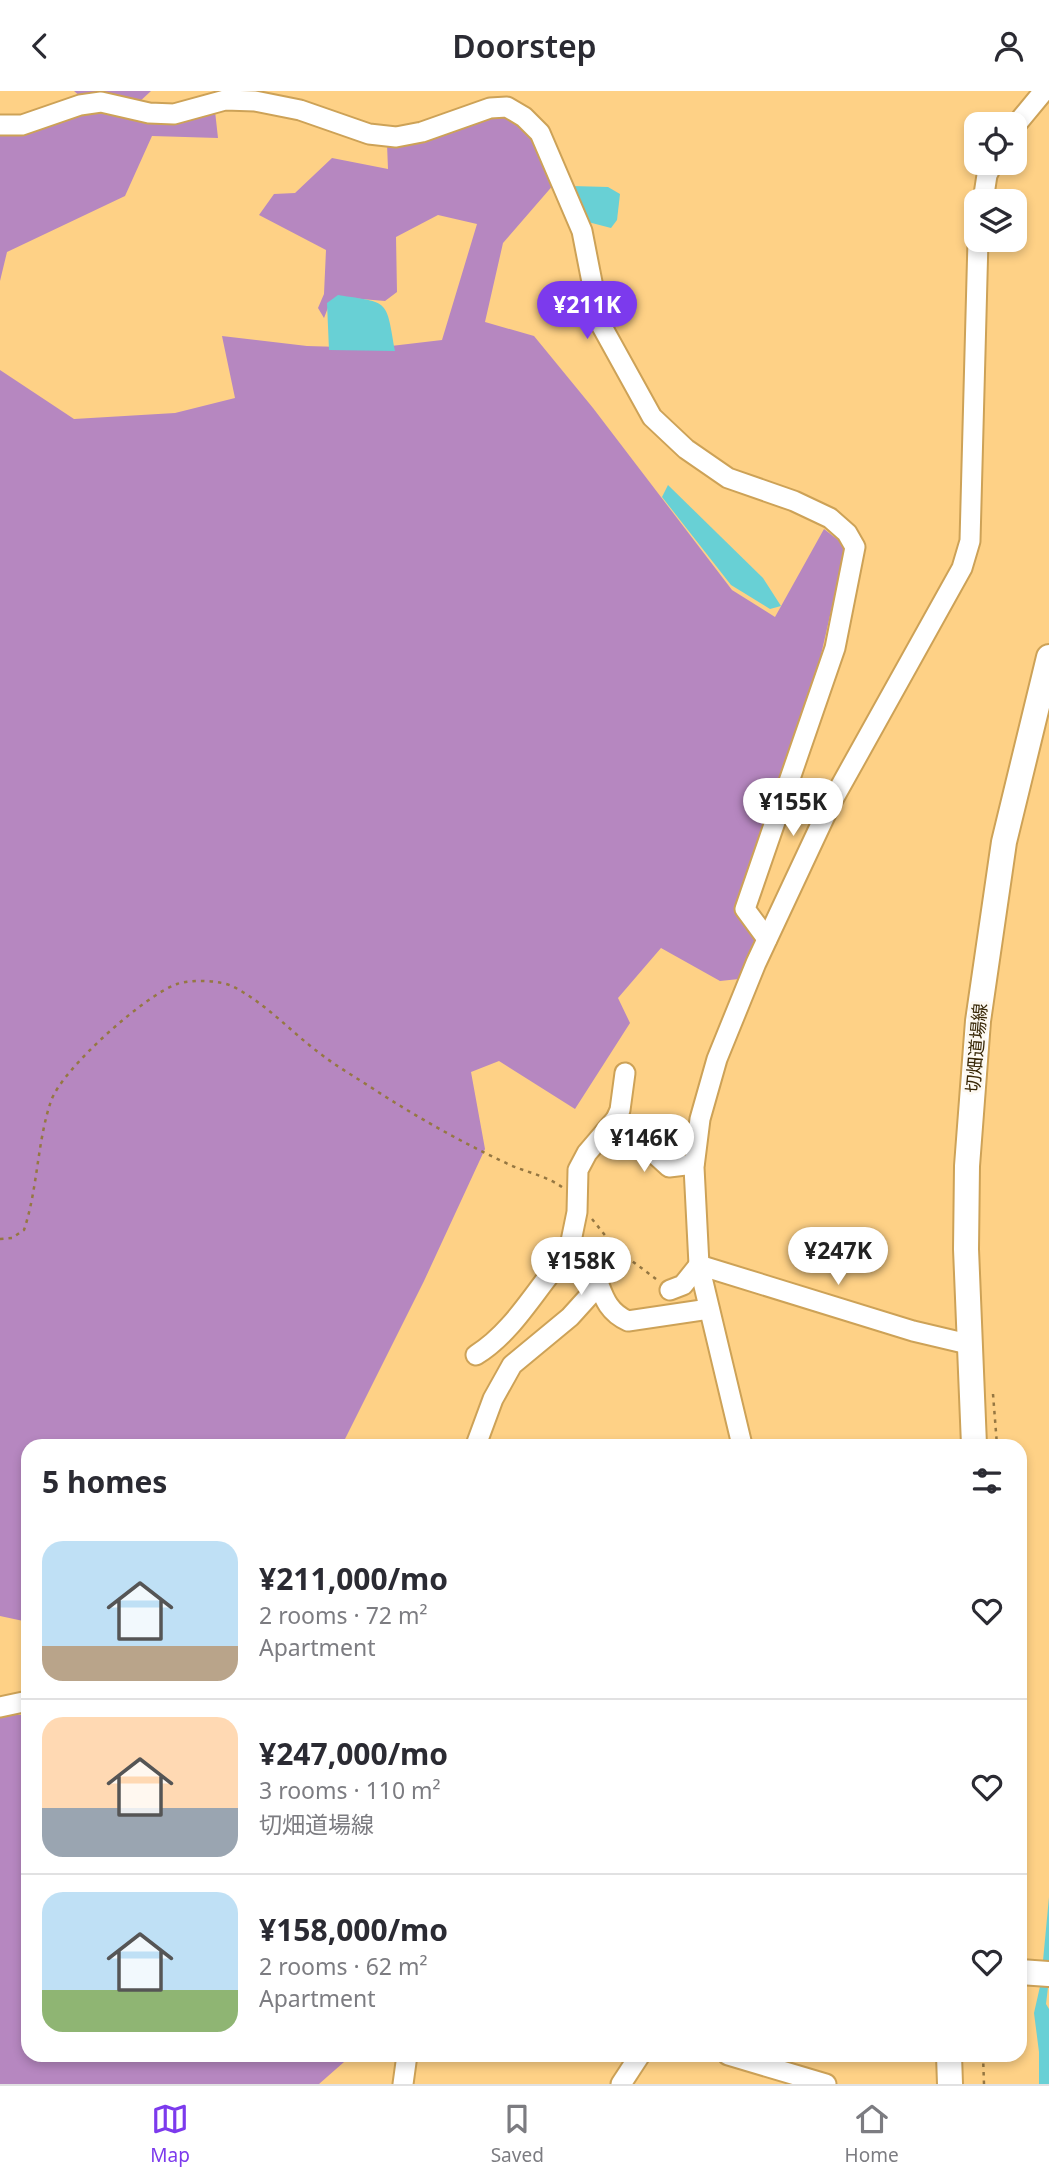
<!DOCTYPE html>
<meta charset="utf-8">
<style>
body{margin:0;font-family:"Noto Sans","Noto Sans JP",sans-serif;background:#f7f7f7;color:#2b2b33;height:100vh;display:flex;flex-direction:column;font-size:26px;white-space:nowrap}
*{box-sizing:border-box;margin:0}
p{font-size:23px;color:#7c7c81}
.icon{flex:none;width:38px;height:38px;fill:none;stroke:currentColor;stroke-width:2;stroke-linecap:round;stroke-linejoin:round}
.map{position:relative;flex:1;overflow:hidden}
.side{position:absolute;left:21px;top:1348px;width:1006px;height:623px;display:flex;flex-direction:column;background:#fff;border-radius:21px;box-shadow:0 4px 10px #0003}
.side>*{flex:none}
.controls{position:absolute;left:964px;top:21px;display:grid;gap:14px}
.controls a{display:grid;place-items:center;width:63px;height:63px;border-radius:14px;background:#fff;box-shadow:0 4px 10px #0003;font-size:35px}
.price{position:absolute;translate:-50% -60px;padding:0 16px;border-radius:24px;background:#fff;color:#222;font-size:23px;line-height:46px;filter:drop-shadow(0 2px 4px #0008)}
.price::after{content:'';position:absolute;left:50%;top:42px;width:21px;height:16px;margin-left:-10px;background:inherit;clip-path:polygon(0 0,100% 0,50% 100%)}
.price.active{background:#7c3aed;color:#fff}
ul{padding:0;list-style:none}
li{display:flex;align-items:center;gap:21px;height:175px;padding:0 21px}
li+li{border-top:2px solid #e1e1e2}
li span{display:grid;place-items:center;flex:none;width:196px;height:140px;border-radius:21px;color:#555}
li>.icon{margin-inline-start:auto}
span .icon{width:84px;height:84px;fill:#fffc;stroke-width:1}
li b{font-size:30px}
h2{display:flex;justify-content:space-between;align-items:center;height:84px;padding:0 21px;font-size:30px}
header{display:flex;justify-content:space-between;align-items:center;height:91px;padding:0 21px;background:#fff;font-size:32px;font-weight:600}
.dock{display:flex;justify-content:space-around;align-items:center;height:98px;border-top:2px solid #e1e1e2;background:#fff;font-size:19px;color:#7c7c81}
.dock a{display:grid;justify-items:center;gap:4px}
.dock .active{color:#7c3aed}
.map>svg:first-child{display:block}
</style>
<header><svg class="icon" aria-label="back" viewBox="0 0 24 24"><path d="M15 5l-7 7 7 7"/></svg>Doorstep<svg class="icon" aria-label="person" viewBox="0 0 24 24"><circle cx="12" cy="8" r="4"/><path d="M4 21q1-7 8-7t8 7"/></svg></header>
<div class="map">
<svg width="1049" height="1993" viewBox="0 0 1049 1993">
<rect width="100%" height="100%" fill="#fed186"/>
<g fill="#b687c0">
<polygon points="74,0 151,0 136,14 81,6"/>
<polygon points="102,15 215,20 218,47 152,45 125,105 7,161 0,190 0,39"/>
<polygon points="501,23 528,37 555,92 503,152 485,231 534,245 593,317 732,499 775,526 824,438 846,455 815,590 739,817 757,850 739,888 720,890 661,857 618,907 630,932 575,1018 499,970 471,981 485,1058 424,1190 342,1354 28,1354 28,1531 0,1525 0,279 74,328 175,322 235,307 222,245 307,255 374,257 442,249 477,133 438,124 396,146 397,201 385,210 338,206 329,214 324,227 318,217 324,203 326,159 259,124 274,103 295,102 332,67 388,78 387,53"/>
<polygon points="0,1624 28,1624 28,1964 352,1964 319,1993 0,1993"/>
</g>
<g fill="#68d0d5">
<polygon points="572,95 608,96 620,103 617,129 611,137 588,131"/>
<path d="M338,204C390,212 386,208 395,260L329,259L327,212Z"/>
<polygon points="668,394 763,487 781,515 770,518 731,494 662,406"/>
<polygon points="1049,1806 1049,1888 1046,1913 1049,1918 1049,1993 1039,1993 1039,1961 1034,1922 1041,1891"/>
</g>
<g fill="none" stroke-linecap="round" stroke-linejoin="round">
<defs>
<g id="minor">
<polyline points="0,34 22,34 80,14 101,11 149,22 174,23 225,9 255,10 300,19 369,43 396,46 422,41 490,17 507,16 524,26 540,42 582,140 600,232 652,326 686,358 728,387 794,410 830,427 847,442 855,456 835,557 745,818 767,848"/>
<polyline points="1015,35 1044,0"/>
<polyline points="983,110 987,84 993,72"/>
<polyline points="616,1028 640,1044 647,1056 669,1076 694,1073"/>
<polyline points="569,1160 577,1121 578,1079 587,1062 616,1028 620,1019 625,982"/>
<polyline points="670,1199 683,1194 699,1174 913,1240 968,1253"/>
<path d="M476,1264C515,1240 538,1194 569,1160C608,1173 590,1213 628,1230L709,1218"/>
<polyline points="476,1354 493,1308 512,1274 570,1226 598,1195"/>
<polyline points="742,1354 699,1174 694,1076 700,1028 717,968 756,872 830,714 962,477 970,450 978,149"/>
<polyline points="0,1616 28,1610"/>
<polyline points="728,1964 826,1993"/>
<polyline points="403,1993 407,1964"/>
<polyline points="621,1993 640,1964"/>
</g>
<g id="major">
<polyline points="974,1354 966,1158 967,1075 978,930 1004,751 1049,566"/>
<polyline points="1020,1881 1049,1883"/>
<polyline points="949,1964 950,1993"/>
</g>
</defs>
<use href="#minor" stroke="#cda257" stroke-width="23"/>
<use href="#major" stroke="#cda257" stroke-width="28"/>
<g stroke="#957742" stroke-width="2.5" stroke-dasharray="3.5 5" stroke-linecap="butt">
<polyline points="592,1128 616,1158 656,1188"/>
<path d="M0,1148L12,1147L24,1139C38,1097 37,1051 51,1010C62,978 145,904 177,893C193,888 220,889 234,896C268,914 292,942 322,964C339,977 357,987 375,999C417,1026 459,1050 504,1071C523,1081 543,1083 562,1096"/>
<polyline points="993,1303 997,1354"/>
<polyline points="983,1964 984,1993"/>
</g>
<use href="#minor" stroke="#fff" stroke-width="19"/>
<use href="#major" stroke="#fff" stroke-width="24"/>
</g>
<g text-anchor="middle" stroke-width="6" stroke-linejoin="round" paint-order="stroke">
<g font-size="18" fill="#382706" stroke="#fdf9f2">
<text transform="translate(977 957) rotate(-85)" y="6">切畑道場線</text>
</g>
</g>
</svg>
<div class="controls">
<a><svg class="icon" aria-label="locate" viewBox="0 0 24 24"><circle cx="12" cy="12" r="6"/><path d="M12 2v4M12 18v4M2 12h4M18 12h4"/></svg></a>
<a><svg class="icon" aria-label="layers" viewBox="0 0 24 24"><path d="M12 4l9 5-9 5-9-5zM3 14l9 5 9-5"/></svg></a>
</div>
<b class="price active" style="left:587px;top:250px">¥211K</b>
<b class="price" style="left:793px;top:747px">¥155K</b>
<b class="price" style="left:644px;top:1083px">¥146K</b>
<b class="price" style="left:838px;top:1196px">¥247K</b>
<b class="price" style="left:581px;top:1206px">¥158K</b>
<section class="side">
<h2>5 homes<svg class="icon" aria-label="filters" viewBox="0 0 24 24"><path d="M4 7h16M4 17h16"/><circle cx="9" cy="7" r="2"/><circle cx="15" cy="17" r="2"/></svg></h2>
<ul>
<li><span style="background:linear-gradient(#bfe0f5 75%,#b9a48a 0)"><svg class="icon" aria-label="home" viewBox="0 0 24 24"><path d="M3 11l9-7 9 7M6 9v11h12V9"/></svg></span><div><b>¥211,000/mo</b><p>2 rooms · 72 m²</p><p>Apartment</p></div><svg class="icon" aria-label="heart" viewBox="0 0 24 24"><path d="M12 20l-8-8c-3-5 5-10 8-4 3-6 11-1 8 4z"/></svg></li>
<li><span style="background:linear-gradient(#ffd9b3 65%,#9aa5b1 0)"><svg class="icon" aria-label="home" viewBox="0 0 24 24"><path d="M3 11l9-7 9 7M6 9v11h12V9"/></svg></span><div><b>¥247,000/mo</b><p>3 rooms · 110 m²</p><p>切畑道場線</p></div><svg class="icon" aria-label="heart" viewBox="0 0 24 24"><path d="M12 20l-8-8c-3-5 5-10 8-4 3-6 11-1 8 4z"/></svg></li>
<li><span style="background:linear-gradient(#bfe0f5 70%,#8fb573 0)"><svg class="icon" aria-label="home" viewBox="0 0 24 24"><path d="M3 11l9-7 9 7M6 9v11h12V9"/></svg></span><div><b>¥158,000/mo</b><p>2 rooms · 62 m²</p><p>Apartment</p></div><svg class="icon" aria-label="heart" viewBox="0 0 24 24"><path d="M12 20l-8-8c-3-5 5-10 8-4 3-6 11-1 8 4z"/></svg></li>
</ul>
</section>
</div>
<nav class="dock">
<a class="active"><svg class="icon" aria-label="map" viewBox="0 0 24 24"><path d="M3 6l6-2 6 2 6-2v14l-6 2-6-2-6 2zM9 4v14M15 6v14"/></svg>Map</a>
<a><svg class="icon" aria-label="saved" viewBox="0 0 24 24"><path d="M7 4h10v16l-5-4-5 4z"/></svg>Saved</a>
<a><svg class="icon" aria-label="home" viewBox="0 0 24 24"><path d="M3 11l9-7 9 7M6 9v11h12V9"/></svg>Home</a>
</nav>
